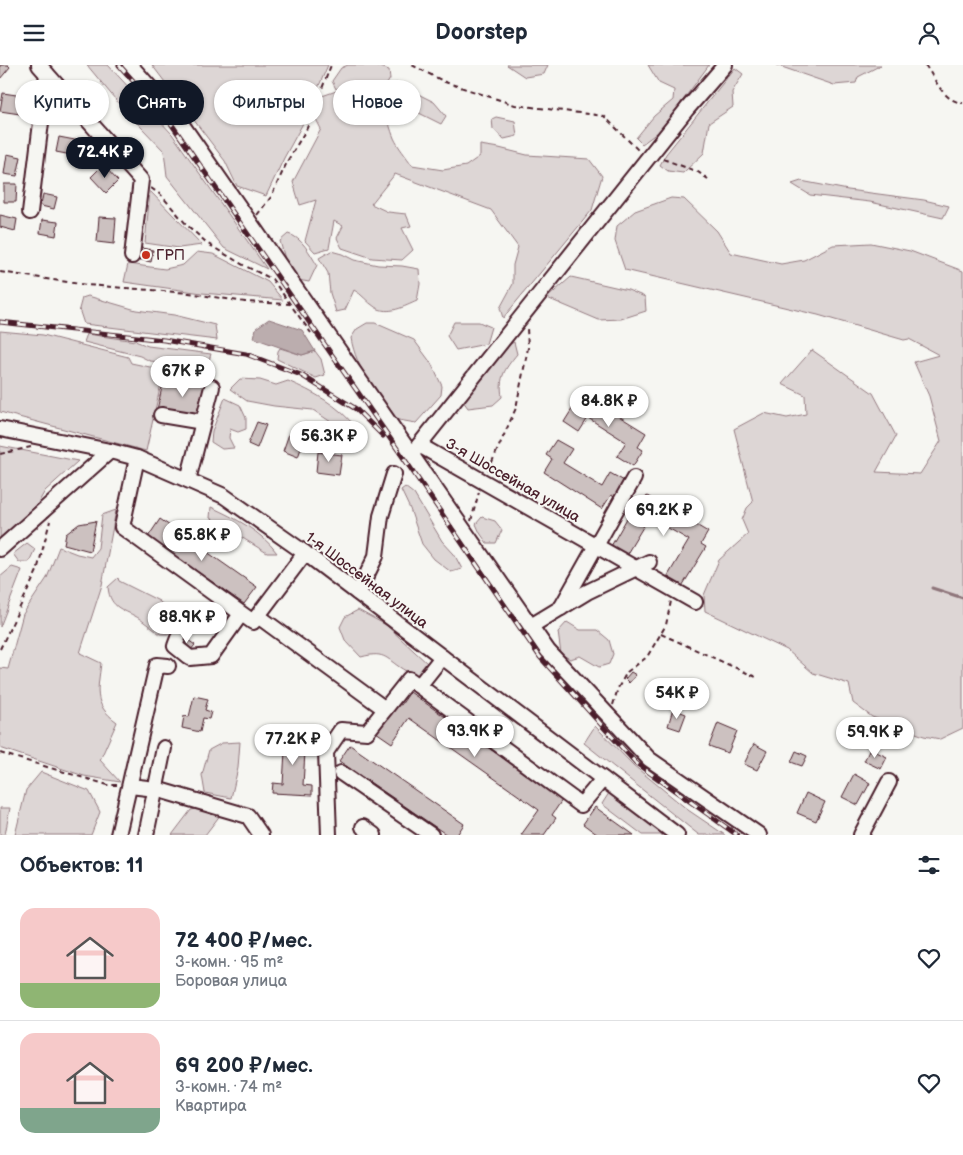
<!DOCTYPE html>
<html lang="ru">
<meta charset="utf-8">
<style>
body{margin:0;font-family:"Balsamiq Sans",sans-serif;background:#f2f2f3;color:#1f2937;height:100vh;display:flex;flex-direction:column;font-size:19px;white-space:nowrap}
*{box-sizing:border-box;margin:0}
p{font-size:16px;color:#747a83}
.icon{flex:none;width:28px;height:28px;fill:none;stroke:currentColor;stroke-width:2;stroke-linecap:round;stroke-linejoin:round}
.map{position:relative;height:770px;overflow:hidden}
.drawer{display:flex;flex-direction:column;background:#fff;flex:1}
.drawer>*{flex:none}
.hud{position:absolute;left:15px;top:15px;width:500px;height:45px;display:flex;gap:10px}
.price{position:absolute;translate:-50% -42px;padding:0 11px;border-radius:18px;background:#fff;color:#222;font-size:16px;line-height:32px;filter:drop-shadow(0 1px 2px #0008)}
.price::after{content:'';position:absolute;left:50%;top:30px;width:15px;height:11px;margin-left:-8px;background:inherit;clip-path:polygon(0 0,100% 0,50% 100%)}
.price.active{background:#111827;color:#fff}
ul{padding:0;list-style:none}
li{display:flex;align-items:center;gap:15px;height:125px;padding:0 20px}
li+li{border-top:1px solid #e0e1e3}
li span{display:grid;place-items:center;flex:none;width:140px;height:100px;border-radius:15px;color:#555}
li>.icon{margin-inline-start:auto}
span .icon{width:60px;height:60px;fill:#fffc;stroke-width:1}
li b{font-size:21px}
h2{display:flex;justify-content:space-between;align-items:center;height:60px;padding:0 20px;font-size:21px}
.tag{padding:0 18px;border-radius:22px;background:#fff;box-shadow:0 1px 4px #0004;font-size:18px;line-height:45px}
.tag.active{background:#111827;color:#fff}
header{display:flex;justify-content:space-between;align-items:center;height:65px;padding:0 20px;background:#fff;font-size:22px;font-weight:700}
.map>svg:first-child{display:block}
</style>
<header><svg class="icon" aria-label="menu" viewBox="0 0 24 24"><path d="M4 6h16M4 12h16M4 18h16"/></svg>Doorstep<svg class="icon" aria-label="person" viewBox="0 0 24 24"><circle cx="12" cy="8" r="4"/><path d="M4 21q1-7 8-7t8 7"/></svg></header>
<div class="map">
<svg width="963" height="770" viewBox="0 0 963 770">
<rect width="100%" height="100%" fill="#f6f6f2"/>
<filter id="ink" filterUnits="userSpaceOnUse"><feTurbulence type="fractalNoise" baseFrequency=".02" numOctaves="2"/><feDisplacementMap in="SourceGraphic" scale="10" xChannelSelector="R" yChannelSelector="G"/><feConvolveMatrix kernelMatrix="1 2 1 2 8 2 1 2 1" color-interpolation-filters="sRGB"/></filter>
<g filter="url(#ink)">
<g fill="#ddd6d5" stroke="#947a80">
<polygon points="87,0 108,0 172,69 267,204 224,183 167,111 164,86 120,40"/>
<polygon points="152,0 328,0 302,60 284,93 266,131 237,121 225,96"/>
<path d="M348,0H375L389,5L390,14L385,22L378,24C386,41 387,56 394,73C398,82 406,91 412,100L443,105L466,101L480,91V80L499,83L527,90L589,94L602,111L592,145L503,253L500,243L513,219V200L518,182L491,145L395,109L371,139L388,147L406,149L411,161L402,163L413,185L402,195L372,193L342,183L337,173L343,161L334,156L329,183L315,187L305,176L316,135L300,140L293,117L321,64L315,52L322,31L345,23L336,24L332,16L341,3Z"/>
<polygon points="507,0 548,0 544,9 525,12"/>
<polygon points="648,0 709,0 661,65 642,79 636,73 654,51 673,35 674,25 659,18"/>
<polygon points="776,0 881,0 858,12 856,18 834,20"/>
<polygon points="735,3 743,9 732,27 733,42 709,58 704,88 683,108 668,106 660,100 666,89"/>
<polygon points="396,18 434,37 446,51 441,59 393,35 392,21"/>
<polygon points="496,52 515,56 517,71 504,74 493,64 492,54"/>
<polygon points="801,116 848,125 924,135 949,141 943,153 870,137 810,130 792,119"/>
<polygon points="150,126 202,180 179,183 145,178"/>
<polygon points="671,133 684,134 717,166 731,188 781,199 804,195 833,180 871,178 910,186 963,206 963,663 940,674 924,671 872,652 853,638 849,619 813,608 787,585 705,546 704,530 719,495 748,469 742,455 747,443 753,437 734,364 764,348 787,353 806,349 805,330 782,319 812,285 873,328 896,371 876,407 920,409 941,376 929,331 914,297 939,290 909,274 904,275 818,250 625,205 615,176 617,161 635,146"/>
<path d="M288,169C302,172 310,189 317,200L309,217L298,215L285,194L280,176Z"/>
<path d="M331,186L342,189L354,195L378,200L402,201L419,204L420,219L417,236C405,241 388,251 375,242C367,237 362,229 354,225L345,245L336,247L330,228L328,208L319,193Z"/>
<polygon points="197,187 213,189 268,217 283,235 202,228 124,217 128,199 165,204 183,200"/>
<polygon points="571,212 628,225 645,232 646,246 621,254 599,255 547,233"/>
<polygon points="88,231 136,245 174,250 215,260 217,275 84,259 79,244 82,233"/>
<polygon points="454,257 479,257 491,262 486,279 456,285 447,271"/>
<path d="M367,258H375L414,275L431,298L442,321L441,330L416,358L393,354C377,328 356,304 351,273L357,264Z"/>
<polygon points="0,266 43,270 128,292 131,298 164,305 146,386 0,347"/>
<polygon points="87,269 135,276 148,281 211,289 206,305 181,299 150,296 140,291 84,277"/>
<path d="M514,277L517,289C504,305 499,312 502,332L493,340L468,343L463,336L503,283Z"/>
<polygon points="280,283 302,290 315,286 321,294 325,310 316,313 277,294 278,286"/>
<path d="M240,314L260,315L276,320L288,316C313,327 339,340 356,363L352,371L313,345L274,341L247,336L230,324Z"/>
<polygon points="225,333 240,340 246,353 246,364 238,367 230,364 229,373 234,383 222,384 211,377 212,366"/>
<polygon points="0,381 78,396 45,426 37,440 0,475"/>
<polygon points="405,422 414,429 442,476 454,489 462,504 451,507 434,494 422,479 410,444 401,425"/>
<path d="M211,442C235,453 261,466 277,488H267L210,453Z"/>
<path d="M116,445L102,520L80,588L101,598C98,625 92,639 117,657L100,695L120,717L84,711L0,683V603L8,604L23,549L47,513L59,482L77,489L91,492L98,483L102,450Z"/>
<polygon points="482,452 495,456 502,465 496,478 487,478 480,468 476,459"/>
<polygon points="27,478 35,484 29,497 19,497 13,489"/>
<polygon points="12,502 22,505 0,562 0,512"/>
<path d="M118,513L119,516L159,536L173,549V569H160C153,564 147,559 140,554C125,544 110,545 108,522Z"/>
<path d="M358,545L386,560L428,599L422,612C417,610 411,608 406,606C386,595 387,585 361,592L345,575L340,562L345,552Z"/>
<polygon points="567,557 580,565 597,565 609,575 613,589 609,599 599,602 580,591 570,594 561,589 558,567"/>
<polygon points="595,661 633,700 688,745 725,770 699,770 584,678"/>
<polygon points="240,677 238,703 231,733 205,728 202,710 209,685 222,678"/>
<polygon points="41,707 89,726 100,747 91,770 15,770 26,725"/>
<polygon points="609,728 667,770 643,770 602,739"/>
<polygon points="205,742 221,749 205,770 172,770 191,745"/>
<polygon points="0,743 10,743 5,770 0,770"/>
</g>
<polygon fill="#bbadae" stroke="#8e747a" points="269,254 302,265 315,286 302,290 254,273 256,263"/>
<g fill="none" stroke-linecap="round" stroke-linejoin="round">
<polyline stroke="#8e747a" stroke-width="3" points="932,523 963,533"/>
</g>
<g fill="#ccc1c0" stroke="#4a1f2b">
<polygon points="0,0 8,0 10,2 0,14"/>
<polygon points="3,28 23,31 20,49 0,46"/>
<polygon points="59,72 80,76 77,91 56,87"/>
<polygon points="7,89 21,92 17,111 4,109"/>
<polygon points="103,100 118,116 106,128 91,112"/>
<polygon points="4,119 17,119 16,137 4,137"/>
<polygon points="43,129 57,132 54,144 41,141"/>
<polygon points="0,150 17,154 15,166 0,162"/>
<polygon points="99,152 116,153 114,179 97,177"/>
<polygon points="42,155 58,157 56,171 40,168"/>
<polygon points="141,183 153,185 151,197 138,194"/>
<polygon points="164,313 208,320 202,353 157,345"/>
<polygon points="588,332 646,368 638,382 643,385 633,401 617,391 626,377 588,353 579,367 564,357 574,341 580,345"/>
<polygon points="257,357 266,360 257,383 248,379"/>
<polygon points="289,369 304,375 298,392 283,386"/>
<polygon points="556,375 572,384 563,398 602,422 610,408 626,417 616,433 611,430 602,444 544,407 552,394 546,390"/>
<polygon points="318,387 342,390 339,410 316,407"/>
<polygon points="647,431 708,467 701,479 706,482 681,523 666,514 689,475 649,452 625,492 610,483 634,441 639,444"/>
<polygon points="160,454 257,522 244,539 148,472"/>
<polygon points="96,456 90,486 64,479 66,469 79,459"/>
<polygon points="184,572 195,580 189,587 179,578"/>
<polygon points="631,607 636,610 629,618 625,614"/>
<polygon points="410,627 562,735 552,750 556,753 544,770 521,770 539,745 409,653 392,678 376,667 397,638 401,640"/>
<polygon points="194,631 208,634 205,645 211,647 209,654 203,653 200,667 182,663 184,651 189,652"/>
<polygon points="673,644 686,649 680,665 668,661"/>
<polygon points="718,658 737,666 728,688 709,681"/>
<polygon points="271,674 313,676 313,687 305,687 303,720 312,721 312,730 272,728 273,718 283,719 285,686 270,685"/>
<polygon points="754,679 767,686 757,705 744,699"/>
<polygon points="350,680 464,759 457,770 447,770 339,696"/>
<polygon points="870,684 887,692 881,704 864,696"/>
<polygon points="796,686 807,691 802,701 791,697"/>
<polygon points="854,709 870,718 858,740 842,732"/>
<polygon points="806,728 825,737 816,756 797,748"/>
<polygon points="595,742 634,770 598,770 583,759"/>
</g>
<g fill="none" stroke-linecap="round" stroke-linejoin="round">
<defs>
<g id="minor">
<polyline points="39,0 141,115 132,191"/>
<polyline points="130,0 178,54 548,586 649,694 759,770"/>
<polyline points="30,147 47,9"/>
<polyline points="161,350 203,357"/>
<polyline points="0,364 110,386 137,393 224,431 305,488 677,770"/>
<polyline points="419,380 695,537"/>
<polyline points="412,389 687,44 725,0"/>
<polyline points="137,393 122,462 253,557 305,488"/>
<polyline points="188,415 212,322"/>
<polyline points="0,484 110,386"/>
<polyline points="358,528 376,491 381,451 394,409"/>
<polyline points="561,543 634,413"/>
<polyline points="258,551 385,644"/>
<polyline points="531,561 587,527 649,497"/>
<polyline points="178,573 175,581 190,593 211,591 241,549"/>
<polyline points="419,621 581,740 603,714"/>
<polyline points="341,708 431,770"/>
<polyline points="130,721 156,724 248,751 261,770"/>
<polyline points="363,762 374,770"/>
<polyline points="118,770 157,600 168,601"/>
<polyline points="146,770 164,683"/>
<polyline points="329,770 326,687 341,665 367,667 409,614 419,621 442,592"/>
<polyline points="861,770 889,717"/>
</g>
</defs>
<use href="#minor" stroke="#4a1f2b" stroke-width="18"/>
<g stroke="#4a1f2b" stroke-width="2" stroke-dasharray="5 4" stroke-linecap="butt">
<polyline points="412,0 445,17 515,40 604,51 639,86"/>
<path d="M925,0C936,14 942,36 963,38"/>
<polyline points="663,94 698,107 708,114"/>
<polyline points="151,123 161,130 187,160 208,179 245,201 272,214 311,268"/>
<polyline points="257,150 271,132 288,95 307,63 331,0"/>
<polyline points="0,207 87,220 189,228 245,237 290,239"/>
<polyline points="0,389 31,382"/>
<polyline points="488,406 516,343 528,283 527,263"/>
<polyline points="471,456 479,427"/>
<polyline points="661,569 758,613"/>
<polyline points="0,584 37,506 50,456"/>
<polyline points="613,640 618,623 627,607 647,592 666,560 671,536"/>
<polyline points="0,688 108,720 117,720"/>
</g>
<use href="#minor" stroke="#f6f6f2" stroke-width="14"/>
<defs>
<g id="rail">
<polyline points="119,0 170,57 405,395 540,592 636,698 737,770"/>
<polyline points="0,257 164,275 246,289 301,310 356,344 383,371"/>
</g>
</defs>
<use href="#rail" stroke="#4a1f2b" stroke-width="5"/>
<use href="#rail" stroke="#f6f6f2" stroke-width="3" stroke-dasharray="9" stroke-linecap="butt"/>
</g>
</g>
<circle fill="#c8321e" stroke="#f6f6f2" stroke-width="2" cx="146" cy="190" r="5"/>
<g text-anchor="middle" stroke-width="4" stroke-linejoin="round" paint-order="stroke">
<g font-size="15" fill="#4a1f2b" stroke="#f6f6f2" text-anchor="start">
<text x="156" y="195">ГРП</text>
</g>
<g font-size="15" fill="#4a1f2b" stroke="#f6f6f2">
<text transform="translate(513 415) rotate(30)" y="5">3-я Шоссейная улица</text>
<text transform="translate(367 515) rotate(37)" y="5">1-я Шоссейная улица</text>
</g>
</g>
</svg>
<b class="price active" style="left:105px;top:114px">72.4K ₽</b>
<b class="price" style="left:183px;top:333px">67K ₽</b>
<b class="price" style="left:609px;top:363px">84.8K ₽</b>
<b class="price" style="left:329px;top:398px">56.3K ₽</b>
<b class="price" style="left:664px;top:472px">69.2K ₽</b>
<b class="price" style="left:202px;top:497px">65.8K ₽</b>
<b class="price" style="left:187px;top:579px">88.9K ₽</b>
<b class="price" style="left:677px;top:655px">54K ₽</b>
<b class="price" style="left:475px;top:693px">93.9K ₽</b>
<b class="price" style="left:875px;top:694px">59.9K ₽</b>
<b class="price" style="left:293px;top:701px">77.2K ₽</b>
<div class="hud">
<a class="tag">Купить</a>
<a class="tag active">Снять</a>
<a class="tag">Фильтры</a>
<a class="tag">Новое</a>
</div>
</div>
<section class="drawer">
<h2>Объектов: 11<svg class="icon" aria-label="filters" viewBox="0 0 24 24"><path d="M4 7h16M4 17h16"/><circle cx="9" cy="7" r="2"/><circle cx="15" cy="17" r="2"/></svg></h2>
<ul>
<li><span style="background:linear-gradient(#f6c9c9 75%,#8fb573 0)"><svg class="icon" aria-label="home" viewBox="0 0 24 24"><path d="M3 11l9-7 9 7M6 9v11h12V9"/></svg></span><div><b>72 400 ₽/мес.</b><p>3-комн. · 95 m²</p><p>Боровая улица</p></div><svg class="icon" aria-label="heart" viewBox="0 0 24 24"><path d="M12 20l-8-8c-3-5 5-10 8-4 3-6 11-1 8 4z"/></svg></li>
<li><span style="background:linear-gradient(#f6c9c9 75%,#7fa58c 0)"><svg class="icon" aria-label="home" viewBox="0 0 24 24"><path d="M3 11l9-7 9 7M6 9v11h12V9"/></svg></span><div><b>69 200 ₽/мес.</b><p>3-комн. · 74 m²</p><p>Квартира</p></div><svg class="icon" aria-label="heart" viewBox="0 0 24 24"><path d="M12 20l-8-8c-3-5 5-10 8-4 3-6 11-1 8 4z"/></svg></li>
</ul>
</section>
